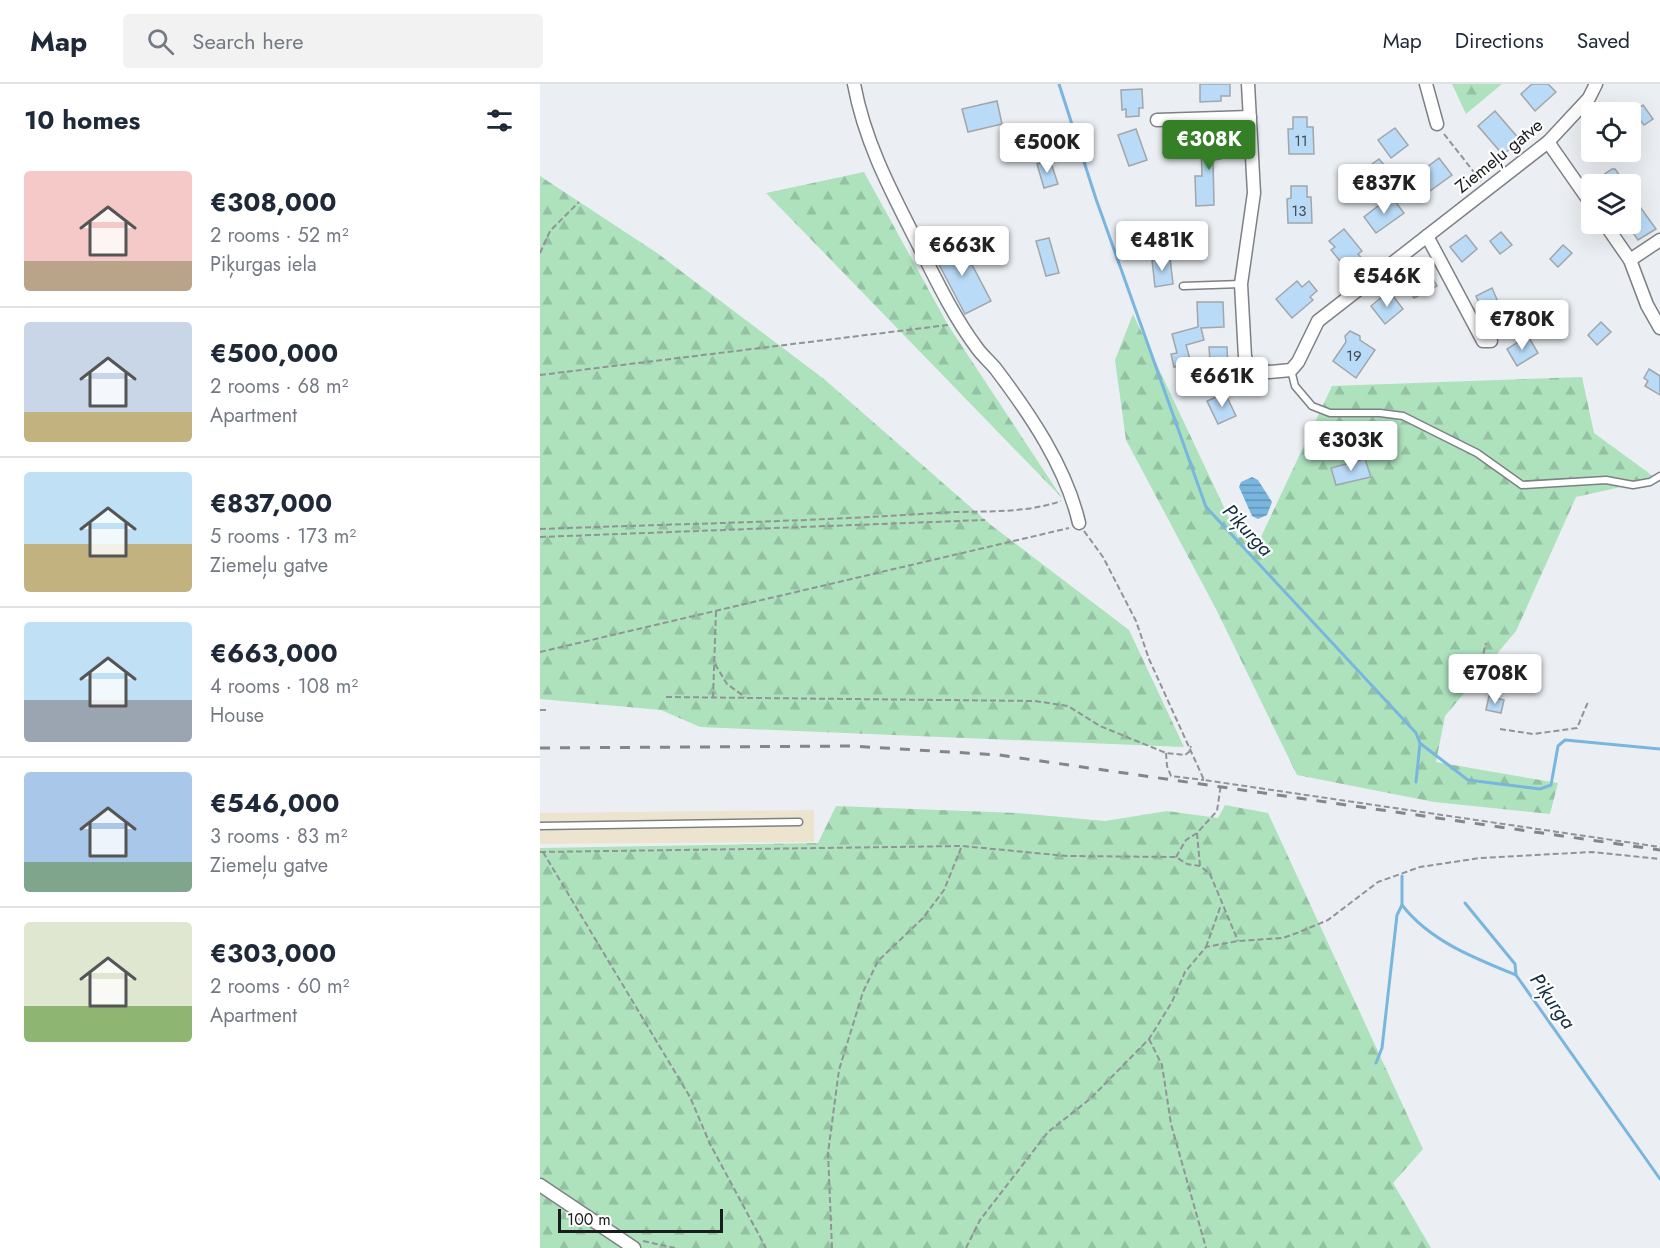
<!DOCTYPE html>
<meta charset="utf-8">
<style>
body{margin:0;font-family:Jost,sans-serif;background:#f2f2f3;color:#1f2937;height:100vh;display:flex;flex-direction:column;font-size:22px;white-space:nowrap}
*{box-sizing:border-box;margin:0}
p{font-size:20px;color:#747a83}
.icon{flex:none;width:33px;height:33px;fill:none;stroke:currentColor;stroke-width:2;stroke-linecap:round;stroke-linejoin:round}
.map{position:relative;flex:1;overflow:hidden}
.sheet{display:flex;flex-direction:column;background:#fff;width:540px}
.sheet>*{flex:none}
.controls{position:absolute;left:1041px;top:18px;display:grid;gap:12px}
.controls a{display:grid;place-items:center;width:60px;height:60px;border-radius:6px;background:#fff;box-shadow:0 6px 24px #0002;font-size:30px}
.scale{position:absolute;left:18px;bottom:15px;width:165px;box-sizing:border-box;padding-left:6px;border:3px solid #1a1c1d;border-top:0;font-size:16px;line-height:21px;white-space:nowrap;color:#1a1c1d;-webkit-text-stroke:4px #fff;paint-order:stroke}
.price{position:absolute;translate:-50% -51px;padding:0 14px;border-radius:6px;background:#fff;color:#222;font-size:20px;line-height:39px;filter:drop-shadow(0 2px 3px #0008)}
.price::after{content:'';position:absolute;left:50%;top:36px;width:18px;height:14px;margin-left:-9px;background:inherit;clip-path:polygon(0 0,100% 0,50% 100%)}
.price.selected{background:#357f27;color:#fff}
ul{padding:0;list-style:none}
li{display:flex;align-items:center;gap:18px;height:150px;padding:0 24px}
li+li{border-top:2px solid #e0e1e3}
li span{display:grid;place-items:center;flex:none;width:168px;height:120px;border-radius:6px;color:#555}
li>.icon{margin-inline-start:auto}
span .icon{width:72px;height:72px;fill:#fffc;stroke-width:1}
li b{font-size:26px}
h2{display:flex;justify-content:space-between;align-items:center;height:72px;padding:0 24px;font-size:26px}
header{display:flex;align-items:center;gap:36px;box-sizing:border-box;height:84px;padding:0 30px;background:#fff;border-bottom:2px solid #e0e1e3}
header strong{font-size:28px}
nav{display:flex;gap:33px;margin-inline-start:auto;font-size:21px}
.search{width:420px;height:54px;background:#f2f2f3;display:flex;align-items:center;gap:15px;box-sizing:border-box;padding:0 21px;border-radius:6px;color:#747a83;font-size:22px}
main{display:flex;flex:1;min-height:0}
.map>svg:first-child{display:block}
</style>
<header>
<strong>Map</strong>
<div class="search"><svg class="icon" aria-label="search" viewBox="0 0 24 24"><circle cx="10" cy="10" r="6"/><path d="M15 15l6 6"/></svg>Search here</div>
<nav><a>Map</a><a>Directions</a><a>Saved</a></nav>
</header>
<main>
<section class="sheet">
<h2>10 homes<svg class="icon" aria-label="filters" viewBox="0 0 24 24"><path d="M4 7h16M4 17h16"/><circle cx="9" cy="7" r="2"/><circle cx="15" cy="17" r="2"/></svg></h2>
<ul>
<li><span style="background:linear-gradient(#f6c9c9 75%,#b9a48a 0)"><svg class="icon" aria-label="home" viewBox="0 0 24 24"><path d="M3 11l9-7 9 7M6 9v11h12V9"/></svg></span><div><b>€308,000</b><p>2 rooms · 52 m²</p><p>Piķurgas iela</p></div></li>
<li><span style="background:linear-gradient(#c9d6e8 75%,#c2b280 0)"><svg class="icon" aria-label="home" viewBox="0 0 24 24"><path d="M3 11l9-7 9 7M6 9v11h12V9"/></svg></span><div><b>€500,000</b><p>2 rooms · 68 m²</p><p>Apartment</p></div></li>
<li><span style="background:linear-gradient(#bfe0f5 60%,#c2b280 0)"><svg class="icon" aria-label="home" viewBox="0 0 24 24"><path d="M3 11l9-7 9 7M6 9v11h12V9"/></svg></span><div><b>€837,000</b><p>5 rooms · 173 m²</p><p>Ziemeļu gatve</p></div></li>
<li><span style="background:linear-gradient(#bfe0f5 65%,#9aa5b1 0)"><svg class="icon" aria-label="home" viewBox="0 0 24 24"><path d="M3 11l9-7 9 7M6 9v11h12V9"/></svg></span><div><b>€663,000</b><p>4 rooms · 108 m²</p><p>House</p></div></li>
<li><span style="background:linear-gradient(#a9c7e8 75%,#7fa58c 0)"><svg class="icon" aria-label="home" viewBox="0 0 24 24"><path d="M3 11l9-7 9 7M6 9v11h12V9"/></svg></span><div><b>€546,000</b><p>3 rooms · 83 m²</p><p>Ziemeļu gatve</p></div></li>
<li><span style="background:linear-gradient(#dfe7d0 70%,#8fb573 0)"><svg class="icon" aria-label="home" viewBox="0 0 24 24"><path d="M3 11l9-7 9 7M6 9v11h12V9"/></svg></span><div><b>€303,000</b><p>2 rooms · 60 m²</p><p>Apartment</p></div></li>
</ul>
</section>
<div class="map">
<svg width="1120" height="1164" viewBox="0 0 1120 1164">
<defs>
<pattern id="forest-firs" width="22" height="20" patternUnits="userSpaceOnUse" patternTransform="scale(1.5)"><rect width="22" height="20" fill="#ade2bd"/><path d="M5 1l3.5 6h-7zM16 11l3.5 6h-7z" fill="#94c1a2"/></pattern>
<pattern id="water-rules" width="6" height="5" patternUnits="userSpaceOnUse" patternTransform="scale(1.5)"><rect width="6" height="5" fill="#79b6df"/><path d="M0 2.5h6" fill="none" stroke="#6293b4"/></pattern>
</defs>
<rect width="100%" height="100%" fill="#ebeff3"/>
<polygon fill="#ece4cf" points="274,726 274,758 0,760 0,729"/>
<g fill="url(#forest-firs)">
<polygon points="912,0 962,0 926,30"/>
<polygon points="324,88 408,241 522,414 226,109"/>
<polygon points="0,92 117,169 284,295 451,441 589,546 644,663 160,643 121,626 0,615"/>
<polygon points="593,230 698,453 720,455 792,302 1042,293 1054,349 1117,395 1036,413 976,547 905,632 896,678 1018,699 1010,730 894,718 757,691 677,527 586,356 575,276"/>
<polygon points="685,721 728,729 883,1065 853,1099 891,1164 0,1164 0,764 278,759 296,722 478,729 565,737 627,727 678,734"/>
</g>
<polygon fill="url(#water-rules)" points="712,393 718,396 732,418 727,431 718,435 712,432 699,403 701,398"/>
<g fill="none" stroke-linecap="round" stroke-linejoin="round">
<g stroke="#79b6df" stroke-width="3">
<polyline points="519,0 556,115 666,423 876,649 880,659 876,698"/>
<polyline points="881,660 928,696 1000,705 1011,701 1018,662 1025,656 1120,665"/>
<path d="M862,792V821C890,857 934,874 976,891L1120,1095"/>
<polyline points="925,819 975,880 976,891"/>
<polyline points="836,979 842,964 857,831 862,821"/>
</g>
</g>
<g fill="#badbf7" stroke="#a1a6a9" stroke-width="1.5">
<polygon points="660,0 690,0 690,12 681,12 681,17 660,18"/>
<polygon points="992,0 1008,0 1016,8 995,27 981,10"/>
<polygon points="602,5 603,24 599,24 599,32 586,33 586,25 582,26 581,6"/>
<polygon points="457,17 462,40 428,48 422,25"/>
<polygon points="1103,21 1113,35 1104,41 1094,28"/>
<polygon points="955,27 980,56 963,71 938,42"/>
<polygon points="753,33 767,33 767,43 773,43 774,70 749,70 748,45 753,45"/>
<polygon points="855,44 868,61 851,74 838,56"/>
<polygon points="596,45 607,76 589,82 578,51"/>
<polygon points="661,58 691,58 691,70 681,70 681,75 673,76 674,121 656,122 655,92 662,92"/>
<polygon points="899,74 912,91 883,112 870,96"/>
<polygon points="839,75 851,89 836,101 824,86"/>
<polygon points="510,76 518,100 504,104 497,80"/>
<polygon points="1072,85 1075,85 1086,100 1064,100 1059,94"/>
<polygon points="751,102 767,102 767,113 771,113 772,139 748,139 747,115 751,114"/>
<polygon points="1090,109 1116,145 1098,156 1087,140 1090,140"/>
<polygon points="851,112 864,129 836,149 824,133"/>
<polygon points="804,145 822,167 818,170 824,177 814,185 803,174 800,177 791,166 795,163 789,157"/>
<polygon points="961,148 972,161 960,170 950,157"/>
<polygon points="926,151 937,165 922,178 910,163"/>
<polygon points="509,154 519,189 506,192 496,157"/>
<polygon points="419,156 451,217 425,230 393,169"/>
<polygon points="1023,161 1032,169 1018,183 1010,175"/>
<polygon points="630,174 633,200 615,203 612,176"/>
<polygon points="886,183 897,202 874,214 864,195"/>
<polygon points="757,197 762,203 769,197 777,207 770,213 773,216 752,234 736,215"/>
<polygon points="952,204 962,227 946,234 936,212"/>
<polygon points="849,207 863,225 845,240 831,222"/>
<polygon points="657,218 683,218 684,243 661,244 664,256 646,261 651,279 634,283 631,270 637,269 632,250 658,243"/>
<polygon points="1061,238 1071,248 1057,261 1048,251"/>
<polygon points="810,247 820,252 820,256 835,266 816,294 793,277 806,258 805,252"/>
<polygon points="988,252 998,269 977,282 967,265"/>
<polygon points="669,263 687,263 688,289 671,290"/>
<polygon points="1109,285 1120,292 1120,311 1105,302 1108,297 1104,294"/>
<polygon points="685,309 696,332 678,340 667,317"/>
<polygon points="825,375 831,393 796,401 791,384"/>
<polygon points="949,612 964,616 961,629 946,626"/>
</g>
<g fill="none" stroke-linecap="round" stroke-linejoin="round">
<defs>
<g id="service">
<polyline points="643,202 701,200"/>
<polyline points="751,286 755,302 772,322 790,329 840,329 863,332 937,369 982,401 1066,396 1093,401 1110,398 1120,392"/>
<polyline points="0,742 259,738"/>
</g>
<g id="minor">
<path d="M314,0C325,60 353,111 380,164C397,198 414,233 437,264C442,271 449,277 455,284C490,330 526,383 539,439"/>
<polyline points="708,0 714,109 701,200 705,273 710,283 729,288 751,286 758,278 778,237 1008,58 1049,14 1056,0"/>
<polyline points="886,0 897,40"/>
<polyline points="617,36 710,33"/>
<polyline points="1008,58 1052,121"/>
<polyline points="1065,140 1090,176 1107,221 1120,244"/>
<polyline points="887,152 943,257 951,257"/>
<polyline points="1090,176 1120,156"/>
<polyline points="0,1101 94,1164"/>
</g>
</defs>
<use href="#service" stroke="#7d8185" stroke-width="9"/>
<use href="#minor" stroke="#7d8185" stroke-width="15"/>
<g stroke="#919496" stroke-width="2" stroke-dasharray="6 3" stroke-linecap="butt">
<polyline points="904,50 941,97"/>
<polyline points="0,169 10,147 39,118"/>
<polyline points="0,291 408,241"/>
<path d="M0,445C132,440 263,438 395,429C436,426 481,431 521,417"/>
<polyline points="544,447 563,473 596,537 609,575 664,696 1120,763"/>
<polyline points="0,453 445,436"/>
<polyline points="0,568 529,444"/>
<polyline points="175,580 187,600 205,613"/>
<polyline points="939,587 946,559"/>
<polyline points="126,613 495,617 528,622 560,642 626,669 645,671 649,668 651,662"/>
<polyline points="173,614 176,527"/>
<polyline points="0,626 8,626"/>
<polyline points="960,645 993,650 1037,644 1048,618"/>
<polyline points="626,669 627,682 631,692 664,696"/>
<polyline points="657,749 660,782"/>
<polyline points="0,768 422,762 527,772 636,773 647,780 660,782 670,790 698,857"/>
<polyline points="3,768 150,1013 170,1060 226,1164"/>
<polyline points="636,773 646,756 657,749 677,727 681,700"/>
<polyline points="666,863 681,821"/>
<polyline points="609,955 622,981 631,1040 666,1164"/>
<polyline points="103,1157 135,1164"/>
<polyline points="292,1164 288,1069 299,986 323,908 338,877 383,834 404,806 421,764"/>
<polyline points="426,1164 440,1136 508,1048 550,1015 609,955 632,918 645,888 666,863 698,857 743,854 757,849 788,836 838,798 880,783 940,774 1052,768 1120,775"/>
</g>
<use href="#service" stroke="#fff" stroke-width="6"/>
<use href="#minor" stroke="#fff" stroke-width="12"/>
<polyline stroke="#848789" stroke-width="3" stroke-dasharray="10 10" stroke-linecap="butt" points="0,664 311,662 459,671 1120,766"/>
</g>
<g text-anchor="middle" stroke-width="4.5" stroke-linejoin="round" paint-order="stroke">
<g font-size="15" fill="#424c54">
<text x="761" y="62">11</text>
<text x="759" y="132">13</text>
<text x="814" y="277">19</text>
</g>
<g font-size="18" fill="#1a1c1d" stroke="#fff">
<text transform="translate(959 72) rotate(-39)" y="6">Ziemeļu gatve</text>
</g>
<g font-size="20" font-style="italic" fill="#122e40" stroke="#fff">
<text transform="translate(708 446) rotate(47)" y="7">Piķurga</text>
<text transform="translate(1013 917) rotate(55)" y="7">Piķurga</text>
</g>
</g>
</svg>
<div class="controls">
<a><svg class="icon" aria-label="locate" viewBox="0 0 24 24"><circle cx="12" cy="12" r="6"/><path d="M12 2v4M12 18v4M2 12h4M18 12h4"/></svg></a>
<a><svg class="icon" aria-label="layers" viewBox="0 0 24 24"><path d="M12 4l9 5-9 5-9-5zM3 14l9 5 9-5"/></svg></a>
</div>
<div class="scale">100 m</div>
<b class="price selected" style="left:669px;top:87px">€308K</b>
<b class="price" style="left:507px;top:90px">€500K</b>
<b class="price" style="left:844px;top:131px">€837K</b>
<b class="price" style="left:622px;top:188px">€481K</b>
<b class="price" style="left:422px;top:193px">€663K</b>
<b class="price" style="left:847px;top:224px">€546K</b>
<b class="price" style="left:982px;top:267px">€780K</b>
<b class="price" style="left:682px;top:324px">€661K</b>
<b class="price" style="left:811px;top:388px">€303K</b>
<b class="price" style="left:955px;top:621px">€708K</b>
</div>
</main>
